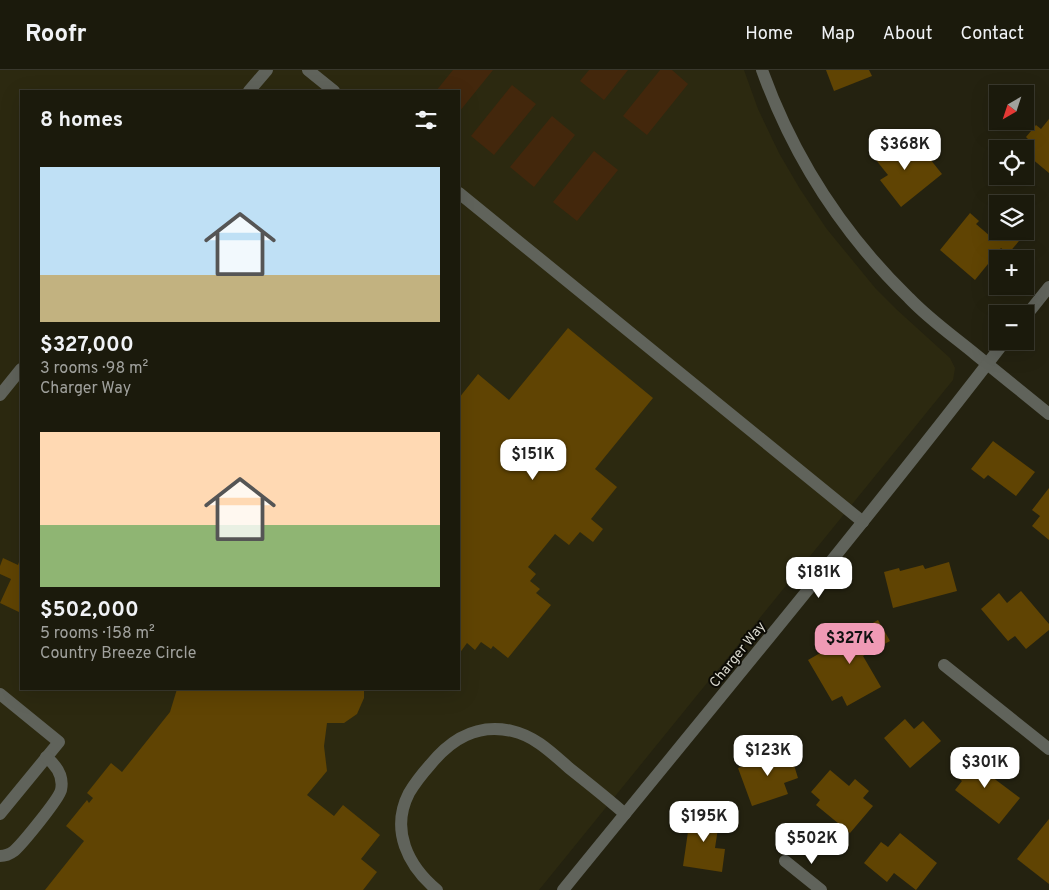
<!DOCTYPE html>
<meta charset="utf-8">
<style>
body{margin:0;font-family:Overpass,sans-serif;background:#242315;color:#f1f3f6;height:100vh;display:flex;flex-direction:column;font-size:19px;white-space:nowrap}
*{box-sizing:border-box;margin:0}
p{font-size:16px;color:#a0a19d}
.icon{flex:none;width:28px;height:28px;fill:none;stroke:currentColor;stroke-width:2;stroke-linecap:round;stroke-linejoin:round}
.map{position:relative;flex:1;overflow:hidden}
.sheet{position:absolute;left:20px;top:20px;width:440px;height:600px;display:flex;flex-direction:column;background:#1b1a0c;border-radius:0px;box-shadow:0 5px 20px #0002,0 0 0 1px #39382d}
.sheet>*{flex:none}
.needle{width:32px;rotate:219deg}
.buttons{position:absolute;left:989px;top:15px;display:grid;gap:10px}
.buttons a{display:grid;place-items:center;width:45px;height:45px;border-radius:0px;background:#1b1a0c;box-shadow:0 5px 20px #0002,0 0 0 1px #39382d;font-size:25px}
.price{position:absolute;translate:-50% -42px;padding:0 11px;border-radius:10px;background:#fff;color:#222;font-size:16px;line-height:32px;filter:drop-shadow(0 1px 2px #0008)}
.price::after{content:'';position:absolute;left:50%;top:30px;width:15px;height:11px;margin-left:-8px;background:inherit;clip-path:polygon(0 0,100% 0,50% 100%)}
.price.selected{background:#f09ab5;color:#111}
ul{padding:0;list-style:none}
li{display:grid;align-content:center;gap:10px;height:265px;padding:0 20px}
li span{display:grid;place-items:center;height:155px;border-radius:0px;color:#555}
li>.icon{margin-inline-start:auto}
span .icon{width:90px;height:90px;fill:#fffc;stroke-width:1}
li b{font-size:21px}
h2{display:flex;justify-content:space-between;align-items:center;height:60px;padding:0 20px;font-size:21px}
header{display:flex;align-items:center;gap:30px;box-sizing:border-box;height:70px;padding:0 25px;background:#1b1a0c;border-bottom:1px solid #39382d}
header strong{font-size:24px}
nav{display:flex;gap:28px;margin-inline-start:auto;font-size:18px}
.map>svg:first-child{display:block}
</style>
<header>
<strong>Roofr</strong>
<nav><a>Home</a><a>Map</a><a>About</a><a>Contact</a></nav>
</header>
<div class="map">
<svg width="1049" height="820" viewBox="0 0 1049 820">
<rect width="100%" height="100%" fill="#242210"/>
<path fill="#2c2910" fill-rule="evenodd" d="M0,0H744L758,39L779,83L800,119L826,158L876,219L895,238L950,288L955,298L953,310L539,820H0ZM21,21H459V619H21Z"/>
<g fill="#43270c">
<polygon points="453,0 493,0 459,42 459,21 436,21"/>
<polygon points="589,0 628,0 604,30 580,11"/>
<polygon points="660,0 672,0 688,14 647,65 623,46"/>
<polygon points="512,15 536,34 494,85 471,66"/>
<polygon points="552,46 575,65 534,117 510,97"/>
<polygon points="594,81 618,100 577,151 553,132"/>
</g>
<g fill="#604403">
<polygon points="826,0 869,0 872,6 834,21"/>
<polygon points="1049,49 1049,103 1025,83 1025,79 1031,72 1026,67 1036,55 1041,59"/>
<polygon points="896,66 912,86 922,79 942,104 901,137 880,110 888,105 872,85"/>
<polygon points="970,143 979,151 976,154 990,166 998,157 998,161 1025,161 1025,143 1035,152 1008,184 1001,178 975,210 940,180"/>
<polygon points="568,258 653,328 595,399 617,417 591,449 603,459 593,472 580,462 569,475 555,464 528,497 536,504 530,511 540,519 536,523 551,535 508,588 493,576 491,579 481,572 475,580 467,573 459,584 459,328 478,304 509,330"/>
<polygon points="993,371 1035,402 1016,426 988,405 984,409 971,399"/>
<polygon points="1049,418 1049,470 1032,456 1040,446 1032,440"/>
<polygon points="21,486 21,543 0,533 11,509 0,504 0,496 3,488 18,495"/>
<polygon points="949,492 957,521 893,538 884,502 899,498 900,501 923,495 925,499"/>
<polygon points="1021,521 1049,554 1049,560 1026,579 1015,566 1008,571 981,539 999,523 1007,533"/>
<polygon points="878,550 890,571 863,586 881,617 847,636 842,626 832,631 808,590"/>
<polygon points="177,619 364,619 364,628 357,644 344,653 327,653 324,676 327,701 307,725 334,746 343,735 380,765 361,789 377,802 363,820 45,820 84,771 66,756 87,730 89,733 93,728 87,723 111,693 122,702 170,642"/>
<polygon points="905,649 914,659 923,651 941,671 910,698 884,668"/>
<polygon points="789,679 798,708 784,713 788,724 752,736 738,698"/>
<polygon points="972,682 996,701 992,707 1020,728 999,754 955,720 962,711 954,704"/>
<polygon points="830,700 849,716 855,709 869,721 863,728 873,736 850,763 816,735 820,730 811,722"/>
<polygon points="691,741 720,745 715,778 725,779 722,802 683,796"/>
<polygon points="1049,749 1049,814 1017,789"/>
<polygon points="900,763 937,793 916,820 894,803 887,812 864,793 881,772 888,777"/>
</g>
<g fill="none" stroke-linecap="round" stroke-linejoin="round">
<g stroke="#60635b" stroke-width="12">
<polyline points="308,0 334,21"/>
<path d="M762,0C793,86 843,164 909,228C929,249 953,266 975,284C1000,304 1024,324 1049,344"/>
<polyline points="249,21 267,0"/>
<polyline points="459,123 863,452"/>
<polyline points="1025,247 1049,217"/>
<polyline points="0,325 21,299"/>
<polyline points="944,595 1049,679"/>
<polyline points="0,624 59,672 0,744"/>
<path d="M0,786C5,786 10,784 14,781C22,774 59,729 61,720C64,706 56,695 46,687"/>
<polyline points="785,791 821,820"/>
<path d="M437,820C408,796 390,760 409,723C415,713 422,704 430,695C451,669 477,653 512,661C535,666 552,683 569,698C588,713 607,728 625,744"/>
<path d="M563,820C711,638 862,457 1005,271"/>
</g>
</g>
<g text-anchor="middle" stroke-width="4" stroke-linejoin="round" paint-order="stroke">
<g font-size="14" fill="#dad9ce" stroke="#0c0b05">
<text transform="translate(737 584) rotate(-51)" y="5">Charger Way</text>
</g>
</g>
</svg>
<div class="buttons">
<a><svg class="needle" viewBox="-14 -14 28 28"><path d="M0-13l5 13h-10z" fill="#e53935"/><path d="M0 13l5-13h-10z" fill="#a0a19d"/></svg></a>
<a><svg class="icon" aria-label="locate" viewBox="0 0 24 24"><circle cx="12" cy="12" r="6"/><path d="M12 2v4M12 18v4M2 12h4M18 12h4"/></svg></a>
<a><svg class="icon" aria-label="layers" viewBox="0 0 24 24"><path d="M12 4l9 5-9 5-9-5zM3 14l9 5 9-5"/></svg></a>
<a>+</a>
<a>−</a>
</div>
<b class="price" style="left:905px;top:101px">$368K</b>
<b class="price" style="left:533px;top:411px">$151K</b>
<b class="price" style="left:819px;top:529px">$181K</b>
<b class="price selected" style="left:850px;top:595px">$327K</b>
<b class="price" style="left:768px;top:707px">$123K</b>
<b class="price" style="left:985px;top:719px">$301K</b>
<b class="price" style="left:704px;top:773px">$195K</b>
<b class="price" style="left:812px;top:795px">$502K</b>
<section class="sheet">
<h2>8 homes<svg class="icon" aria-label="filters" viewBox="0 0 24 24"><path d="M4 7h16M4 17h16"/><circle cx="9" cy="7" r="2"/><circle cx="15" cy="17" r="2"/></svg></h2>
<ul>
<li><span style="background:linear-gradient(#bfe0f5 70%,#c2b280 0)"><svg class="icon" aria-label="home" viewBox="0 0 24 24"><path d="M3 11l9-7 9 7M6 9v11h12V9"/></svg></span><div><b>$327,000</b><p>3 rooms · 98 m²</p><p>Charger Way</p></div></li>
<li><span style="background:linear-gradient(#ffd9b3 60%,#8fb573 0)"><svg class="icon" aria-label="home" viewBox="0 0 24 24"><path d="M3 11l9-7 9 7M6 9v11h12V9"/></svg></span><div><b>$502,000</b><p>5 rooms · 158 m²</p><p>Country Breeze Circle</p></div></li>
</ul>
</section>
</div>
